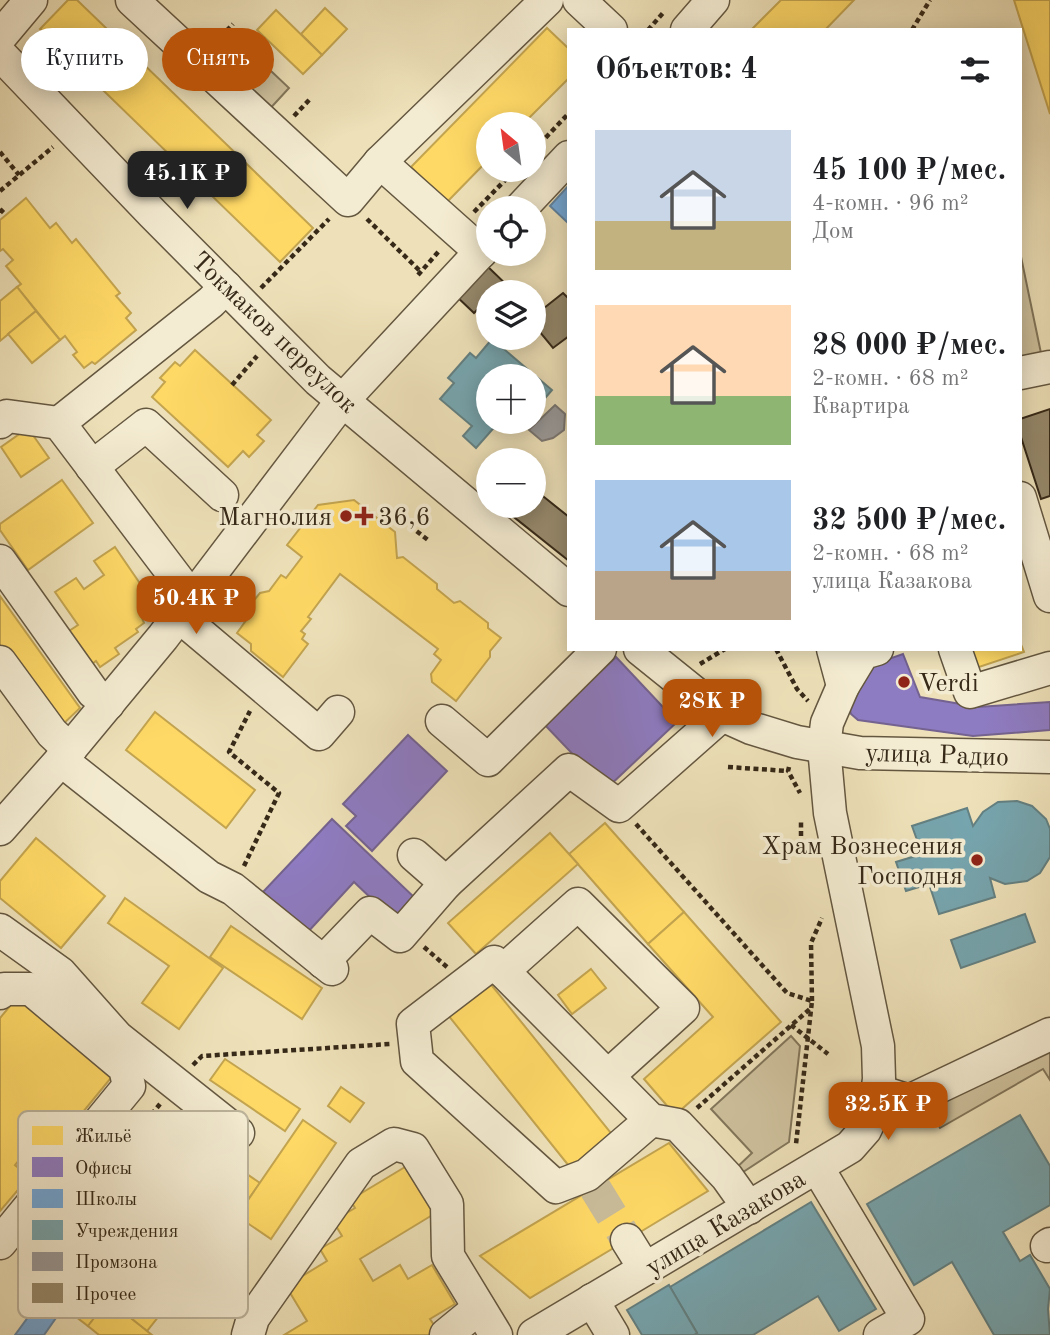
<!DOCTYPE html>
<html lang="ru">
<meta charset="utf-8">
<style>
body{margin:0;font-family:"Old Standard TT",serif;background:#f6f6f6;color:#202124;height:100vh;display:flex;flex-direction:column;font-size:26px;white-space:nowrap}
*{box-sizing:border-box;margin:0}
p{font-size:23px;color:#757577}
.icon{flex:none;width:38px;height:38px;fill:none;stroke:currentColor;stroke-width:2;stroke-linecap:round;stroke-linejoin:round}
.map{position:relative;flex:1;overflow:hidden}
.details{position:absolute;left:567px;top:28px;width:455px;height:623px;display:flex;flex-direction:column;background:#fff;border-radius:0px;box-shadow:0 4px 18px #0003}
.details>*{flex:none}
.hud{position:absolute;left:21px;top:28px;width:441px;height:63px;display:flex;gap:14px}
.needle{width:46px;rotate:331deg}
.buttons{position:absolute;left:476px;top:112px;display:grid;gap:14px}
.buttons a{display:grid;place-items:center;width:70px;height:70px;border-radius:50%;background:#fff;box-shadow:0 4px 18px #0003;font-size:35px}
.price{position:absolute;translate:-50% -60px;padding:0 16px;border-radius:14px;background:#b45309;color:#fff;font-size:23px;line-height:46px;filter:drop-shadow(0 2px 4px #0008)}
.price::after{content:'';position:absolute;left:50%;top:42px;width:21px;height:16px;margin-left:-10px;background:inherit;clip-path:polygon(0 0,100% 0,50% 100%)}
.price.on{background:#222;color:#fff}
ul{padding:0;list-style:none}
li{display:flex;align-items:center;gap:21px;height:175px;padding:0 28px}
li span{display:grid;place-items:center;flex:none;width:196px;height:140px;border-radius:0px;color:#555}
li>.icon{margin-inline-start:auto}
span .icon{width:84px;height:84px;fill:#fffc;stroke-width:1}
li b{font-size:30px}
h2{display:flex;justify-content:space-between;align-items:center;height:84px;padding:0 28px;font-size:30px}
.pill{padding:0 24px;border-radius:32px;background:#fff;box-shadow:0 4px 18px #0003;font-size:24px;line-height:63px}
.pill.on{background:#b45309;color:#fff}
.map>svg:first-child{display:block}
</style>
<div class="map">
<svg width="1050" height="1335" viewBox="0 0 1050 1335">
<rect width="100%" height="100%" fill="#eee1b9"/>
<filter id="stains"><feTurbulence type="fractalNoise" baseFrequency=".00286" numOctaves="4"/><feColorMatrix values="0 0 0 0 .2 0 0 0 0 .09 0 0 0 0 .02 0 0 0 .5 -.17"/></filter>
<radialGradient id="worn" r=".72"><stop offset=".6" stop-color="#630" stop-opacity="0"/><stop offset="1" stop-color="#630" stop-opacity=".3"/></radialGradient>
<g fill="#cfc29e" stroke="#82765b" stroke-width="2">
<polygon points="236,38 289,88 266,113 213,63"/>
<polygon points="1020,252 1042,358 1020,362"/>
<polygon points="791,1036 800,1046 789,1142 737,1176 732,1172 752,1153 711,1109"/>
<polygon points="1050,1045 1050,1080 1043,1069 940,1128 926,1103"/>
</g>
<g fill="#ffd966" stroke="#c3a44f" stroke-width="2">
<polygon points="68,0 77,0 313,228 280,262 40,29"/>
<polygon points="781,0 854,0 825,30 751,30"/>
<polygon points="1014,0 1050,0 1050,114"/>
<polygon points="325,8 347,29 322,55 301,34"/>
<polygon points="276,10 322,55 303,74 257,30"/>
<polygon points="547,28 569,49 569,78 523,124 488,124 488,160 447,202 411,167"/>
<polygon points="26,198 50,228 56,223 72,243 76,239 120,293 116,296 131,313 126,318 136,330 95,364 92,362 84,368 73,355 77,352 65,336 60,340 17,287 21,284 6,266 13,260 3,249 0,251 0,220"/>
<polygon points="17,287 36,311 0,341 0,301"/>
<polygon points="36,311 60,340 32,363 8,334"/>
<polygon points="195,350 271,420 257,435 264,441 249,457 243,451 228,467 152,397 165,382 160,378 175,362 180,366"/>
<polygon points="28,428 49,458 21,477 1,447"/>
<polygon points="62,480 93,523 28,570 0,530 0,524"/>
<polygon points="354,500 395,532 397,558 403,557 437,584 437,589 454,603 460,601 488,623 488,628 501,638 490,651 490,657 456,701 432,682 431,674 441,660 434,654 438,649 340,574 308,617 311,619 301,631 305,634 302,639 308,644 283,677 251,651 251,644 237,633 247,619 245,611 260,593 269,591 281,575 286,578 302,557 287,545 318,505"/>
<polygon points="115,547 154,604 140,613 144,623 136,629 138,632 115,648 119,654 100,667 96,661 92,664 69,631 78,625 55,592 76,578 84,589 104,575 94,561"/>
<polygon points="0,596 80,708 58,729 0,648"/>
<polygon points="1020,642 1024,652 976,668 970,649 1020,649"/>
<polygon points="155,712 255,790 226,828 126,750"/>
<polygon points="605,823 684,912 648,944 569,854"/>
<polygon points="550,833 578,864 476,954 448,923"/>
<polygon points="36,838 105,896 61,948 0,898 0,881"/>
<polygon points="125,898 223,968 179,1029 142,1003 169,966 108,923"/>
<polygon points="684,912 781,1022 675,1115 644,1079 713,1017 648,944"/>
<polygon points="231,926 322,988 302,1019 210,957"/>
<polygon points="591,969 606,988 572,1014 558,995"/>
<polygon points="489,982 615,1138 573,1171 448,1015"/>
<polygon points="20,994 115,1073 69,1129 54,1117 15,1165 29,1177 0,1211 0,1018"/>
<polygon points="225,1059 300,1109 285,1131 210,1080"/>
<polygon points="341,1087 364,1103 350,1122 328,1106"/>
<polygon points="166,1119 260,1183 237,1216 144,1152"/>
<polygon points="303,1120 336,1143 271,1239 237,1216"/>
<polygon points="669,1143 708,1191 627,1240 530,1298 480,1256"/>
<polygon points="405,1167 434,1214 360,1259 373,1281 400,1265 408,1279 432,1265 455,1304 430,1319 434,1325 432,1333 429,1335 284,1335 307,1321 286,1286 327,1261 320,1249 342,1236 333,1221 355,1208 350,1200"/>
<polygon points="203,1202 232,1224 147,1331 118,1308 148,1270 113,1243 140,1208 145,1212 150,1206 169,1221 164,1227 176,1236"/>
<polygon points="75,1274 108,1300 88,1326 54,1300"/>
<polygon points="108,1300 118,1308 152,1335 99,1335 88,1326"/>
</g>
<g fill="#8e7cc3" stroke="#746390" stroke-width="2">
<polygon points="903,654 920,697 978,707 1050,702 1050,730 973,736 858,720 851,714 846,695 877,663"/>
<polygon points="616,657 677,722 606,789 544,724"/>
<polygon points="408,735 447,771 372,851 346,826 356,816 343,804"/>
<polygon points="332,819 416,899 395,921 354,882 306,934 263,892"/>
</g>
<g fill="#6fa8dc" stroke="#5e82a1" stroke-width="2">
<polygon points="569,185 569,224 550,206"/>
<polygon points="45,1294 63,1308 44,1335 15,1335"/>
</g>
<g fill="#76a5af" stroke="#638082" stroke-width="2">
<polygon points="492,339 552,390 534,411 534,376 488,376 488,422 499,422 476,448 463,436 472,426 440,399 454,383 448,378 470,353 476,358"/>
<polygon points="1017,801 1032,806 1046,819 1050,829 1050,857 1040,873 1027,881 1005,884 990,878 995,897 939,914 929,884 906,891 896,862 922,854 912,826 967,808 973,826 983,812 998,802"/>
<polygon points="1025,914 1035,942 961,968 951,940"/>
<polygon points="1020,1115 1050,1166 1050,1205 1003,1232 1020,1261 1030,1255 1050,1289 1048,1309 1050,1335 994,1335 952,1262 914,1285 867,1204"/>
<polygon points="811,1202 876,1309 839,1331 818,1296 753,1335 694,1335 697,1333 670,1287"/>
<polygon points="669,1285 697,1333 694,1335 642,1335 627,1310"/>
</g>
<polygon fill="#999" stroke="#7b7772" stroke-width="2" points="555,405 565,414 564,430 553,438 542,441 529,430"/>
<g fill="#96896c" stroke="#362918" stroke-width="2">
<polygon points="484,263 514,292 488,292 488,307 484,303 474,313 454,294"/>
<polygon points="563,293 569,299 569,336 553,348 534,325 534,316"/>
<polygon points="1050,409 1050,496 1041,499 1020,434 1020,419"/>
<polygon points="534,489 569,517 569,561 500,506 534,506"/>
</g>
<g fill="none" stroke-linecap="round" stroke-linejoin="round">
<polyline stroke="#c9bc99" stroke-width="32" stroke-dasharray="32 16" stroke-linecap="butt" points="595,1188 627,1240"/>
<defs>
<g id="minor">
<polyline points="132,0 348,200 380,162"/>
<polyline points="579,0 611,30"/>
<polyline points="687,30 713,0"/>
<polyline points="0,37 31,0"/>
<polyline points="0,54 153,214 318,380 569,590"/>
<polyline points="521,208 569,157"/>
<polyline points="481,252 380,162 547,0"/>
<polyline points="1020,373 1050,367"/>
<polyline points="0,422 7,416 59,423"/>
<polyline points="92,467 146,425 222,495"/>
<polyline points="1020,498 1050,596"/>
<polyline points="0,561 93,692 108,704"/>
<polyline points="195,595 181,584 59,423 211,302 226,287"/>
<polyline points="179,616 319,734 338,712"/>
<polyline points="640,649 722,715 751,728 797,742 860,753 1050,757"/>
<polyline points="833,649 843,686"/>
<polyline points="955,649 970,692 1050,668"/>
<polyline points="0,662 52,733 70,750"/>
<polyline points="442,721 488,760 600,649"/>
<polyline points="61,760 209,877 233,889 332,969"/>
<polyline points="0,829 61,760 163,637 342,401 488,244"/>
<polyline points="414,855 446,883 569,770 619,806 722,715"/>
<polyline points="0,930 60,973 117,1037 238,1133"/>
<polyline points="323,962 370,913 400,936 446,883"/>
<polyline points="503,971 578,904 683,1008 608,1076"/>
<polyline points="0,993 4,989 31,989 125,1068 129,1086 0,1243"/>
<polyline points="878,1091 909,1101 1050,1034"/>
<polyline points="651,1120 587,1175 556,1187 417,1061 413,1024 494,962 651,1120 678,1125 727,1177 749,1208"/>
<polyline points="817,1167 908,1319 880,1335"/>
<polyline points="627,1240 645,1269"/>
<polyline points="1047,1246 1050,1244"/>
<polyline points="592,1300 613,1335"/>
<polyline points="248,1335 253,1318 361,1164 394,1144 413,1149 447,1204 448,1256 496,1335"/>
<polyline points="446,1335 479,1308"/>
<polyline points="534,1335 850,1147 865,1130 875,1109 879,1079 878,1046 830,813 824,747 827,723 843,686 863,653 877,649"/>
</g>
</defs>
<use href="#minor" stroke="#645740" stroke-width="35"/>
<g stroke="#362918" stroke-width="4.5" stroke-dasharray="5 3.5" stroke-linecap="butt">
<polyline points="648,30 663,13"/>
<polyline points="912,30 930,0"/>
<polyline points="215,43 233,24"/>
<polyline points="294,116 311,98"/>
<polyline points="534,150 569,113"/>
<polyline points="0,152 19,175"/>
<polyline points="0,191 53,147"/>
<polyline points="0,209 6,215"/>
<polyline points="474,212 515,170"/>
<polyline points="367,219 421,272"/>
<polyline points="418,275 440,250"/>
<polyline points="261,288 329,219"/>
<polyline points="232,385 257,356"/>
<polyline points="410,526 428,540"/>
<polyline points="776,649 797,689 808,701"/>
<polyline points="700,664 725,649"/>
<polyline points="728,767 788,771"/>
<polyline points="789,767 788,771 800,793"/>
<polyline points="636,824 787,993 812,1001 796,1144"/>
<polyline points="801,853 801,819"/>
<polyline points="244,866 279,793 229,752 250,711"/>
<polyline points="424,947 447,967"/>
<polyline points="812,1001 811,943 822,918"/>
<polyline points="791,1025 828,1054"/>
<polyline points="193,1065 202,1056 390,1044"/>
<polyline points="697,1108 811,1008"/>
<polyline points="150,1180 118,1156 160,1104"/>
<polyline points="195,1269 225,1319"/>
</g>
<use href="#minor" stroke="#f4ecd2" stroke-width="32"/>
</g>
<g fill="#8f2418" stroke="#f4ecd2" stroke-width="2.5">
<circle cx="346" cy="516" r="7"/>
<path d="M360.5 505.5h7v7h7v7h-7v7h-7v-7h-7v-7h7z"/>
<circle cx="904" cy="682" r="7"/>
<circle cx="977" cy="860" r="7"/>
</g>
<g text-anchor="middle" stroke-width="7" stroke-linejoin="round" paint-order="stroke">
<g font-size="26" fill="#362918" stroke="#f4ecd2">
<text transform="translate(275 332) rotate(44)" y="9">Токмаков переулок</text>
<text transform="translate(937 754) rotate(2)" y="9">улица Радио</text>
<text transform="translate(725 1222) rotate(-31)" y="9">улица Казакова</text>
</g>
<g font-size="26" fill="#362918" stroke="#f4ecd2" text-anchor="end">
<text x="332" y="525">Магнолия</text>
<text x="378" y="525" text-anchor="start">36,6</text>
<text x="918" y="691" text-anchor="start">Verdi</text>
<text x="963" y="854">Храм Вознесения<tspan x="963" dy="30">Господня</tspan></text>
</g>
</g>
<rect x="18" y="1111" width="230" height="207" rx="10" fill="#f4ecd2" stroke="#bbb29a" stroke-width="2"/>
<rect x="32" y="1126" width="31" height="19" fill="#ffd966"/>
<rect x="32" y="1157" width="31" height="20" fill="#8e7cc3"/>
<rect x="32" y="1189" width="31" height="19" fill="#6fa8dc"/>
<rect x="32" y="1220" width="31" height="20" fill="#76a5af"/>
<rect x="32" y="1252" width="31" height="19" fill="#999"/>
<rect x="32" y="1283" width="31" height="20" fill="#96896c"/>
<g font-size="19" fill="#362918">
<text x="75" y="1142">Жильё</text>
<text x="75" y="1174">Офисы</text>
<text x="75" y="1205">Школы</text>
<text x="75" y="1237">Учреждения</text>
<text x="75" y="1268">Промзона</text>
<text x="75" y="1300">Прочее</text>
</g>
<rect width="100%" height="100%" filter="url(#stains)"/>
<rect width="100%" height="100%" fill="url(#worn)"/>
</svg>
<div class="buttons">
<a><svg class="needle" viewBox="-14 -14 28 28"><path d="M0-13l5 13h-10z" fill="#e53935"/><path d="M0 13l5-13h-10z" fill="#757577"/></svg></a>
<a><svg class="icon" aria-label="locate" viewBox="0 0 24 24"><circle cx="12" cy="12" r="6"/><path d="M12 2v4M12 18v4M2 12h4M18 12h4"/></svg></a>
<a><svg class="icon" aria-label="layers" viewBox="0 0 24 24"><path d="M12 4l9 5-9 5-9-5zM3 14l9 5 9-5"/></svg></a>
<a>+</a>
<a>−</a>
</div>
<b class="price on" style="left:187px;top:211px">45.1K ₽</b>
<b class="price" style="left:196px;top:636px">50.4K ₽</b>
<b class="price" style="left:712px;top:739px">28K ₽</b>
<b class="price" style="left:888px;top:1142px">32.5K ₽</b>
<div class="hud">
<a class="pill">Купить</a>
<a class="pill on">Снять</a>
</div>
<section class="details">
<h2>Объектов: 4<svg class="icon" aria-label="filters" viewBox="0 0 24 24"><path d="M4 7h16M4 17h16"/><circle cx="9" cy="7" r="2"/><circle cx="15" cy="17" r="2"/></svg></h2>
<ul>
<li><span style="background:linear-gradient(#c9d6e8 65%,#c2b280 0)"><svg class="icon" aria-label="home" viewBox="0 0 24 24"><path d="M3 11l9-7 9 7M6 9v11h12V9"/></svg></span><div><b>45 100 ₽/мес.</b><p>4-комн. · 96 m²</p><p>Дом</p></div></li>
<li><span style="background:linear-gradient(#ffd9b3 65%,#8fb573 0)"><svg class="icon" aria-label="home" viewBox="0 0 24 24"><path d="M3 11l9-7 9 7M6 9v11h12V9"/></svg></span><div><b>28 000 ₽/мес.</b><p>2-комн. · 68 m²</p><p>Квартира</p></div></li>
<li><span style="background:linear-gradient(#a9c7e8 65%,#b9a48a 0)"><svg class="icon" aria-label="home" viewBox="0 0 24 24"><path d="M3 11l9-7 9 7M6 9v11h12V9"/></svg></span><div><b>32 500 ₽/мес.</b><p>2-комн. · 68 m²</p><p>улица Казакова</p></div></li>
</ul>
</section>
</div>
